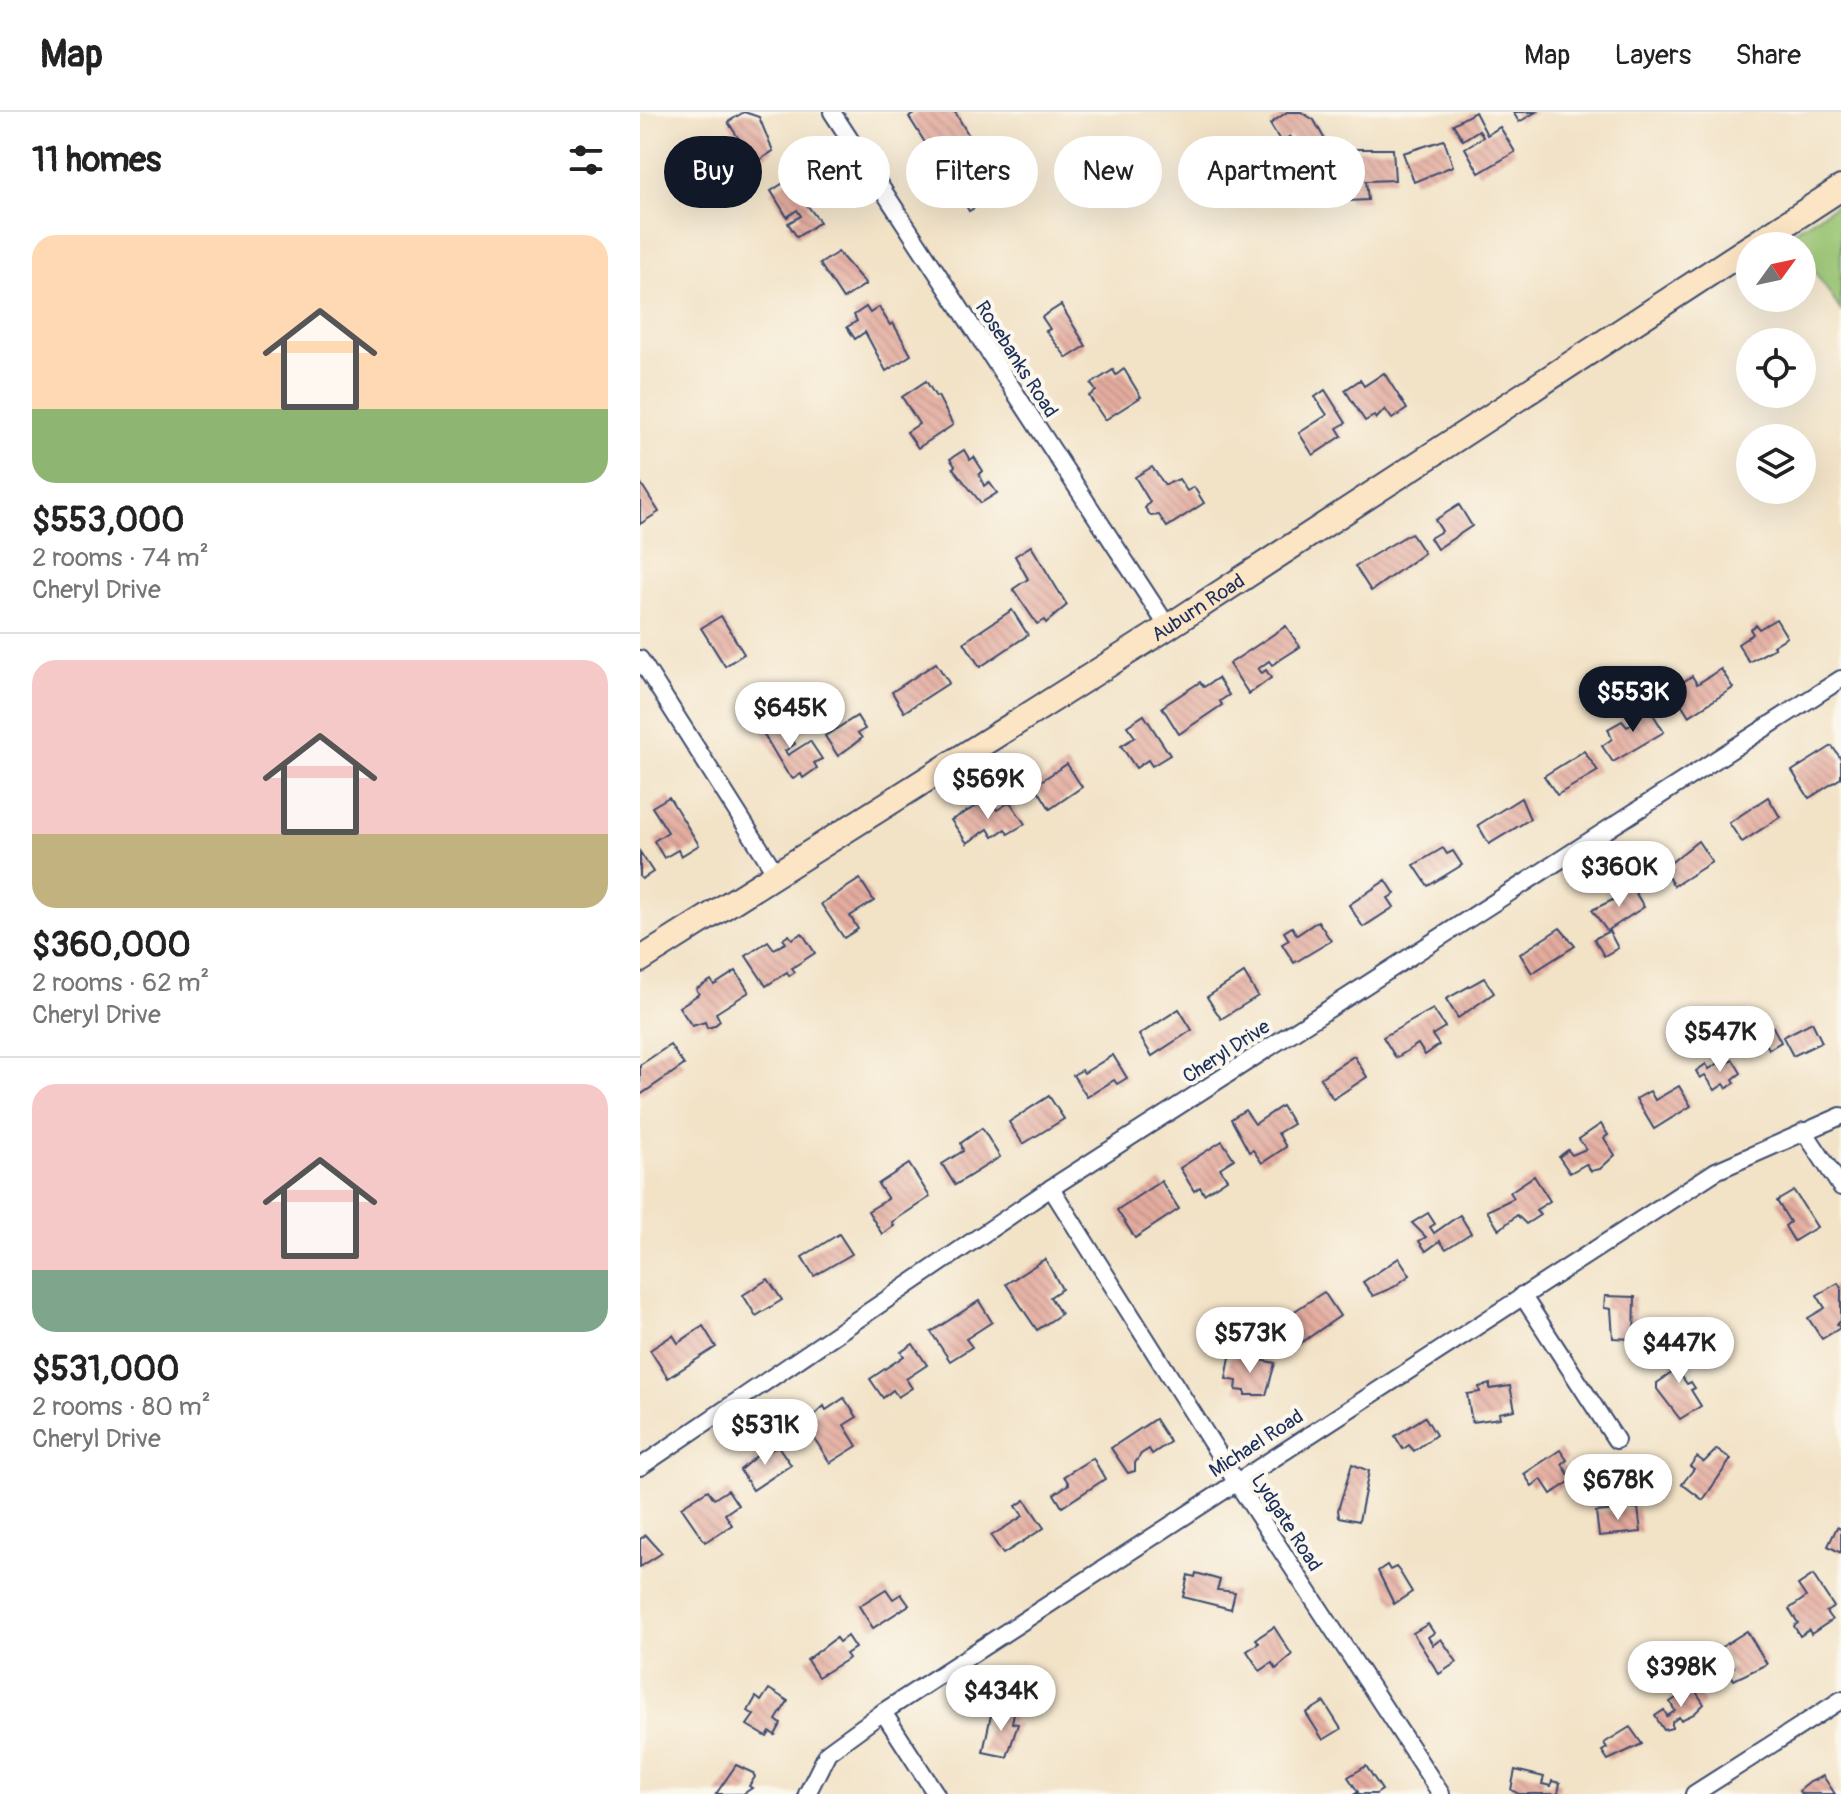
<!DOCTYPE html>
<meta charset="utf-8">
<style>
body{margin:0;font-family:Pangolin,sans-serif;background:#f6f6f6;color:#222;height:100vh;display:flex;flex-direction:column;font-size:30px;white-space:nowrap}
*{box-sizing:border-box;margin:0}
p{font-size:26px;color:#767676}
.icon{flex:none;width:44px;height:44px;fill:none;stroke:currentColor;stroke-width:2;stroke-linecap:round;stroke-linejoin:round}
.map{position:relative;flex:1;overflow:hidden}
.drawer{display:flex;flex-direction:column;background:#fff;width:640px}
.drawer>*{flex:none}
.banner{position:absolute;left:24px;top:24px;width:760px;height:72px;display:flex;gap:16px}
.needle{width:52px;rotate:57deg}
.tools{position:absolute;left:1096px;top:120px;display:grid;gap:16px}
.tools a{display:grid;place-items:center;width:80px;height:80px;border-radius:50%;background:#fff;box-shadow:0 8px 32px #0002;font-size:40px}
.price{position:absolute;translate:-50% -68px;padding:0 18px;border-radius:28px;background:#fff;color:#222;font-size:26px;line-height:52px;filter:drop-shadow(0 2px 4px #0008)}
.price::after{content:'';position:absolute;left:50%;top:48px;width:24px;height:18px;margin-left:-12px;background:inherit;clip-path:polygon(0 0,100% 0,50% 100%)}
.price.on{background:#111827;color:#fff}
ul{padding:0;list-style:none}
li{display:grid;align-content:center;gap:16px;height:424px;padding:0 32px}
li+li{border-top:2px solid #e0e0e0}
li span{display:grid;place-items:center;height:248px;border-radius:24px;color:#555}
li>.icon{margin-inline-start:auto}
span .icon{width:144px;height:144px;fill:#fffc;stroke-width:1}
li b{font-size:34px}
h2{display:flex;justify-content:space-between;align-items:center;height:96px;padding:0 32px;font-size:34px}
.chip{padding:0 28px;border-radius:36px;background:#fff;box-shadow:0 8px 32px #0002;font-size:28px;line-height:72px}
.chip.on{background:#111827;color:#fff}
header{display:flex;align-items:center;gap:48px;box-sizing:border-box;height:112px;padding:0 40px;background:#fff;border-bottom:2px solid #e0e0e0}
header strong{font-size:38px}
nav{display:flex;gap:44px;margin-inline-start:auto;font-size:28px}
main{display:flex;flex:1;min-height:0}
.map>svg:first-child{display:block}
</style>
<header>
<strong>Map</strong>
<nav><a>Map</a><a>Layers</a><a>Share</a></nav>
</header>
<main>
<section class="drawer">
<h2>11 homes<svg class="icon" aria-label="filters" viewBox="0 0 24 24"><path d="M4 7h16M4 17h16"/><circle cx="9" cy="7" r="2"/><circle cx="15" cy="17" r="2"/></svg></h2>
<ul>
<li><span style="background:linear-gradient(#ffd9b3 70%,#8fb573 0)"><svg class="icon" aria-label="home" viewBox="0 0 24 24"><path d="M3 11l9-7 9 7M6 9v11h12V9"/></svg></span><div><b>$553,000</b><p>2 rooms · 74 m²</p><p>Cheryl Drive</p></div></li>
<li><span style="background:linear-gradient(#f6c9c9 70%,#c2b280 0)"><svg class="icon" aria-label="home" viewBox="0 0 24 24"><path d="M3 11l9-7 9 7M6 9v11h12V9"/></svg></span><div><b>$360,000</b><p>2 rooms · 62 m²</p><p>Cheryl Drive</p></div></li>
<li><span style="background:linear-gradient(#f6c9c9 75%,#7fa58c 0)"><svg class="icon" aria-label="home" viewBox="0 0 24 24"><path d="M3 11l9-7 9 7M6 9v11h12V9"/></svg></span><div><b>$531,000</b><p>2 rooms · 80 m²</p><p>Cheryl Drive</p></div></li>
</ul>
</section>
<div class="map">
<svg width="1201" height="1682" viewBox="0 0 1201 1682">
<defs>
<pattern id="building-back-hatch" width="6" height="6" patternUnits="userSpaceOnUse" patternTransform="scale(2)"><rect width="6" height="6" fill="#e3ab9e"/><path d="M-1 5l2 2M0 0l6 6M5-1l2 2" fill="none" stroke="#c2938a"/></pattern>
</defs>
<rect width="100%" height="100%" fill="#fbf7ec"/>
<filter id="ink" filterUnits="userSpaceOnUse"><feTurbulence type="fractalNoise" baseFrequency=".0125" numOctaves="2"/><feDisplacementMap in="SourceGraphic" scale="16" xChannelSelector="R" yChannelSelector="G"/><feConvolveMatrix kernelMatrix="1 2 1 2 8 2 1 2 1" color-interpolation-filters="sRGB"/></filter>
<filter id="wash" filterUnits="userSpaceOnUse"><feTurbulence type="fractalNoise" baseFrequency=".006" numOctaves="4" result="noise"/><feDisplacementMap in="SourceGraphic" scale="32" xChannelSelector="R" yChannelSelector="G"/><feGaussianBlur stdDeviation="1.8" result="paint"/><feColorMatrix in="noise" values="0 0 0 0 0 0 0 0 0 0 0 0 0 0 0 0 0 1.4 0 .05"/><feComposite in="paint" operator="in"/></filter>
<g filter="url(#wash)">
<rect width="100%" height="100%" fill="#f2e2c6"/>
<polygon fill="#98c471" stroke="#5a7a68" stroke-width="2" points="1201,90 1201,199 1162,140 1162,134 1150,122"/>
<g id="blocks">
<g fill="url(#building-back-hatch)">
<polygon points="104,0 119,5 133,39 118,49 121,53 100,71 88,53 108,41 88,10"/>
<polygon points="278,0 315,0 329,24 294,45 269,5"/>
<polygon points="647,0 661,0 674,8 689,35 669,50 650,24 641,30 630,12"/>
<polygon points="835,0 847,23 860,15 875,40 839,61 825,36 843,25 839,18 823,28 813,12"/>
<polygon points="873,0 896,0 879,10"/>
<polygon points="804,28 813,54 774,70 763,41"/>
<polygon points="713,37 753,37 755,68 726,69 728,88 708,89 706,40"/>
<polygon points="337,42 348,60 356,55 367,76 329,99 322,87 333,81 321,66 323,64 317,54"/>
<polygon points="156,63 173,89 167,93 180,110 157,125 148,111 161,104 157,98 147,105 131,79"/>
<polygon points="198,140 226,172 203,187 180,152"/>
<polygon points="421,193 446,234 427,246 406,219 410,217 402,205"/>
<polygon points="226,195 230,201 239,195 250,213 253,211 271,243 246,259 225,220 215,227 207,215 217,209 214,203"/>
<polygon points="484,257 501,285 465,308 449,284 456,279 451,272 473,258 476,263"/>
<polygon points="744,261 767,297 752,307 745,297 736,307 734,304 725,309 705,278 720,268 724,274"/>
<polygon points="286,269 296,285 298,284 313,313 278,336 267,320 279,312 262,285"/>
<polygon points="685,278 706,311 697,316 702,324 673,343 659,321 687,303 675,285"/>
<polygon points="324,338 330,348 334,345 343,359 339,362 344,374 349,370 357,381 341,391 313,356 315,354 310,347"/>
<polygon points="512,355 525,373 539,367 547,379 554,375 564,391 527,415 519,403 511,404 505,396 510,390 495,365"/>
<polygon points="0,370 19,400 0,412"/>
<polygon points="819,393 832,414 797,437 790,426 802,419 795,408"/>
<polygon points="771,421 784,441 731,479 715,454"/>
<polygon points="391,434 427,493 406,511 404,508 397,512 373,477 388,467 375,444"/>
<polygon points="372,498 388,523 340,555 324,530"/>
<polygon points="81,504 104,542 85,554 61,516"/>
<polygon points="1136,507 1147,525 1133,534 1135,536 1109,550 1098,532 1113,522 1110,517 1116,513 1119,517"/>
<polygon points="646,514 660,535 632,553 629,549 618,557 622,561 626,558 631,566 609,582 589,552"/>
<polygon points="296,551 309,571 264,600 252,580"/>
<polygon points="1081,557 1093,576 1049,604 1037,585 1044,579 1040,572 1052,564 1057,572"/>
<polygon points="578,566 589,583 580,589 582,593 539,622 522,595 560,570 564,575"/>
<polygon points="1006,591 1024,620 973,650 962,634 972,627 968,617 982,609 987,615 998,608 992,600"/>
<polygon points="141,603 155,632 145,639 148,643 170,629 182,647 174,651 177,656 163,666 161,662 153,667 147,661 120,616"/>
<polygon points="504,603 530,643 512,654 508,648 496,656 481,634 495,625 487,614"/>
<polygon points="217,604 225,617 218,621 222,626 198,644 185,624"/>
<polygon points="1192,634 1201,647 1201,666 1169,686 1152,659"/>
<polygon points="944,639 958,659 917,683 904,664"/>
<polygon points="427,652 442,675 410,697 395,673"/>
<polygon points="29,685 59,733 41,744 38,738 24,746 14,729 28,720 12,695"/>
<polygon points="1128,685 1140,705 1102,730 1089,711"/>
<polygon points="881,686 890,707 849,732 838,713"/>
<polygon points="349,687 357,698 370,690 385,712 368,722 365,717 353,725 348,717 327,731 311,708"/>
<polygon points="1058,729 1072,750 1034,774 1023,757"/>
<polygon points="803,736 807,742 813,739 822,753 788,774 774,753"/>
<polygon points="0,740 13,760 2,767 0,765"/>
<polygon points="220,767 234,789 210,804 218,817 204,826 181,792"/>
<polygon points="746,768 755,782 748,786 754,795 723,815 709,793"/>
<polygon points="991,773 1004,795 967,819 952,798 981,784 979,780"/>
<polygon points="678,809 691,829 654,851 642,832 649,828 644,820 652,815 657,823"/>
<polygon points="920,816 935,834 892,861 880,842"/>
<polygon points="969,819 978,836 964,844 954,827"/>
<polygon points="162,821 175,841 152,856 155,860 149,864 147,860 126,874 106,844 128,829 134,837 146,831 143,827 149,823 152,827"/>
<polygon points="96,859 109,880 76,901 80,909 74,914 67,916 65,910 52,914 39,895 59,882 56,877 71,868 74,873"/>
<polygon points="604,861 618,884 581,907 567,885"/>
<polygon points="844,866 854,881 818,906 806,887"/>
<polygon points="539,897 552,918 512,944 499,923"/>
<polygon points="793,897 805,915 792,923 799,933 785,943 778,932 756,946 743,925"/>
<polygon points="1172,910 1182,930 1153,944 1143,925"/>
<polygon points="1133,915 1141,930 1129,937 1121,922"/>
<polygon points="30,933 44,953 0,983 0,953"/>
<polygon points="473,943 487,966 477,972 474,968 447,985 433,963 442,958 444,961"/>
<polygon points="714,944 727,965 693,987 680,966"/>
<polygon points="1087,946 1089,950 1093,948 1101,961 1093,967 1095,971 1087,976 1084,972 1075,978 1065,963 1060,966 1056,959 1066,952 1069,957"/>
<polygon points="1039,974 1051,994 1014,1017 996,987 1010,979 1015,988"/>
<polygon points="409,984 424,1007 383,1032 369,1010"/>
<polygon points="642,994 653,1012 638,1021 646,1035 622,1051 613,1038 609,1040 591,1007 605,998 615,1012"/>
<polygon points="961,1012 968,1023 964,1026 975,1043 960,1057 951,1059 946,1052 930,1061 919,1045 928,1038 932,1043 946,1037 939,1027"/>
<polygon points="342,1016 360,1045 315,1073 302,1052 323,1039 321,1031"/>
<polygon points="582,1029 594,1047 580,1056 587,1067 564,1082 560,1075 554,1079 540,1056"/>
<polygon points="269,1052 290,1085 252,1110 254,1114 242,1122 228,1099 248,1087 238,1072"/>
<polygon points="894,1064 910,1089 896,1098 900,1103 886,1112 877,1103 859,1118 847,1099 874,1086 870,1080"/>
<polygon points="521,1069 539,1097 495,1126 477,1098"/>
<polygon points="1154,1079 1177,1115 1154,1129 1145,1114 1150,1110 1137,1089"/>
<polygon points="788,1101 795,1112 790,1115 794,1121 820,1103 831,1121 806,1137 800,1129 786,1139 779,1129 786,1125 772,1111"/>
<polygon points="199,1122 212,1142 174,1164 162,1145"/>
<polygon points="759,1146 770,1163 754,1175 733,1184 723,1170"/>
<polygon points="405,1147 422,1177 410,1185 421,1202 397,1218 366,1172"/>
<polygon points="128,1167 142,1188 116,1204 103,1183"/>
<polygon points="1198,1171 1201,1176 1201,1209 1197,1212 1200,1216 1182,1227 1168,1206 1185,1196 1177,1183"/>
<polygon points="684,1180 700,1204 642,1244 625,1218"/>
<polygon points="965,1184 995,1185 994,1227 973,1226 971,1197 964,1196"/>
<polygon points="339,1189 352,1210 326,1227 332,1235 310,1249 291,1220"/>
<polygon points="63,1214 76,1235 28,1266 10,1238 33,1223 38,1231"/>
<polygon points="273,1232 287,1253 266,1267 272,1276 258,1285 253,1278 243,1286 230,1267 264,1244 261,1240"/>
<polygon points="1044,1233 1055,1248 1038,1259 1047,1272 1051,1270 1055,1276 1051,1278 1061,1294 1040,1307 1017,1277 1017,1271 1036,1258 1027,1244"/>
<polygon points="602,1244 635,1251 626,1283 605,1283 605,1279 596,1278 597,1269 586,1267 590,1245"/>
<polygon points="850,1272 850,1277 870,1274 875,1298 859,1301 860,1306 832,1310 827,1282 840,1280 839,1275"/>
<polygon points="204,1286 217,1305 204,1313 217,1334 190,1351 165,1312 184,1294 186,1298"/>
<polygon points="785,1305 796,1323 774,1339 769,1333 763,1337 755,1324"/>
<polygon points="515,1307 530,1330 512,1342 509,1337 501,1342 495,1351 495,1359 488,1361 471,1336"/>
<polygon points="138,1334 151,1353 113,1378 100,1358 121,1340 123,1343"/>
<polygon points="1077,1337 1091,1347 1063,1388 1042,1372 1054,1357 1050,1354 1057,1345 1064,1350"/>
<polygon points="920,1338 927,1348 922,1352 932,1368 911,1382 901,1367 892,1374 884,1362"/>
<polygon points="453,1346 465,1367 422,1395 414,1382 429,1372 424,1364"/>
<polygon points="712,1352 729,1359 719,1409 699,1405 698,1398"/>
<polygon points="68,1378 74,1387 88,1378 98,1393 85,1402 92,1413 65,1430 41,1395"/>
<polygon points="385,1388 404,1416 363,1442 351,1424 383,1404 376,1394"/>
<polygon points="998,1396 1001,1420 959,1424 956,1400"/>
<polygon points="1197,1415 1201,1417 1201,1441 1188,1434"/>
<polygon points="6,1423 22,1441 0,1455 0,1427"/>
<polygon points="747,1453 750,1458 756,1455 760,1460 772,1480 754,1492 738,1459"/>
<polygon points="556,1461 580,1468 577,1478 595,1480 591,1497 543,1485 548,1463 555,1465"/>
<polygon points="1173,1463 1194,1495 1186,1500 1192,1508 1171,1522 1169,1518 1160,1524 1154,1514 1158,1511 1149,1497 1166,1485 1158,1473"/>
<polygon points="246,1477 253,1487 261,1482 269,1493 233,1516 219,1494"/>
<polygon points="788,1512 794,1521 788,1525 793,1533 801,1527 817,1550 799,1562 773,1521"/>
<polygon points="634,1515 652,1543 636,1557 632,1551 620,1559 607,1539 619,1531 616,1527"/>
<polygon points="1107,1519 1127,1552 1094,1568 1088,1558 1094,1555 1080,1536"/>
<polygon points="207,1524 215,1536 206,1542 209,1546 178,1565 167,1548 196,1526 199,1530"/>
<polygon points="1053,1575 1064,1592 1054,1602 1041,1608 1039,1605 1032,1610 1032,1616 1024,1618 1015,1604 1024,1598 1027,1604 1035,1599 1030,1590"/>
<polygon points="129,1577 148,1589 136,1608 141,1612 135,1623 130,1620 127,1625 107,1613 114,1603 108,1599 116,1585 121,1589"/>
<polygon points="684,1590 701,1617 683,1628 666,1601"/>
<polygon points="363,1593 375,1596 372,1611 378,1612 367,1645 343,1640 351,1603 360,1605"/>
<polygon points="990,1615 1002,1632 968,1648 962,1639 967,1636 964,1631"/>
<polygon points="96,1653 113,1661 115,1665 109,1674 112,1676 103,1682 76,1682"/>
<polygon points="726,1654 742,1678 736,1682 715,1682 718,1680 708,1665"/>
<polygon points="875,1658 904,1665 902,1672 911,1674 912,1669 920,1671 918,1682 879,1682 871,1678"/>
<polygon points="1183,1664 1195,1682 1161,1682 1159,1679 1170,1670"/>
</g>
</g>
</g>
<g filter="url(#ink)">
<use href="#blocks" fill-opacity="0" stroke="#3b4a6e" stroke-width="2"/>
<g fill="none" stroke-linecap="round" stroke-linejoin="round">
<defs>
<g id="street">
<polyline points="192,0 528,515"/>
<polyline points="0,547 135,760"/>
<polyline points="1164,1019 1201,1075"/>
<polyline points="411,1076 595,1368 801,1682"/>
<polyline points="882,1183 976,1328"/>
<polyline points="0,1355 411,1076 1201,567"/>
<polyline points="243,1600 296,1682"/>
<polyline points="167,1682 188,1640 243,1600 1076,1059 1201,1004"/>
<polyline points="1054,1682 1201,1588"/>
</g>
<g id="secondary">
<polyline points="1112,134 1201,76"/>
<path id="s1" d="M0,848L528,515L1110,135"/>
</g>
</defs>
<use href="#street" stroke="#3b4a6e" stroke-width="20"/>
<use href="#secondary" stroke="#3b4a6e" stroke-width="28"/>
<use href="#street" stroke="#fff" stroke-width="16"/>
<use href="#secondary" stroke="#fce5c4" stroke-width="24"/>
</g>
</g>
<g text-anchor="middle" stroke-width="8" stroke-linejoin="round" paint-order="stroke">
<g font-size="20" fill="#1b2f5e" stroke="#fbf7ec">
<text transform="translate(377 247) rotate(57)" y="7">Rosebanks Road</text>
<text dy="7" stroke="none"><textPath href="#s1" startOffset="660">Auburn Road</textPath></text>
<text transform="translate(586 939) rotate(-33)" y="7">Cheryl Drive</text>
<text transform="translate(616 1331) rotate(-33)" y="7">Michael Road</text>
<text transform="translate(647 1410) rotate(57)" y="7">Lydgate Road</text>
</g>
</g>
</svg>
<div class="tools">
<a><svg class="needle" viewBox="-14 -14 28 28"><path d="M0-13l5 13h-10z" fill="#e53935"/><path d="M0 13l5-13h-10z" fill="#767676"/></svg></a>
<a><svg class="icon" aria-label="locate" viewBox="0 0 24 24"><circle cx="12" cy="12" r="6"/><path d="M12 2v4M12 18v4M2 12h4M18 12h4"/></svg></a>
<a><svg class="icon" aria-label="layers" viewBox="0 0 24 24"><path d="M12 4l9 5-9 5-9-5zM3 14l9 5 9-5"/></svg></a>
</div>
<b class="price on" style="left:993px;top:622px">$553K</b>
<b class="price" style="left:150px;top:638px">$645K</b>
<b class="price" style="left:348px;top:709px">$569K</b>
<b class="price" style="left:979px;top:797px">$360K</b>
<b class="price" style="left:1080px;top:962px">$547K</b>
<b class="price" style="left:610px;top:1263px">$573K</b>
<b class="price" style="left:1039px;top:1273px">$447K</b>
<b class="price" style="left:125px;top:1355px">$531K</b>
<b class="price" style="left:978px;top:1410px">$678K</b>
<b class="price" style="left:1041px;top:1597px">$398K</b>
<b class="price" style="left:361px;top:1621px">$434K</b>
<div class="banner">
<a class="chip on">Buy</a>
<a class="chip">Rent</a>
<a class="chip">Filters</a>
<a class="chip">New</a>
<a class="chip">Apartment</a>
</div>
</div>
</main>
